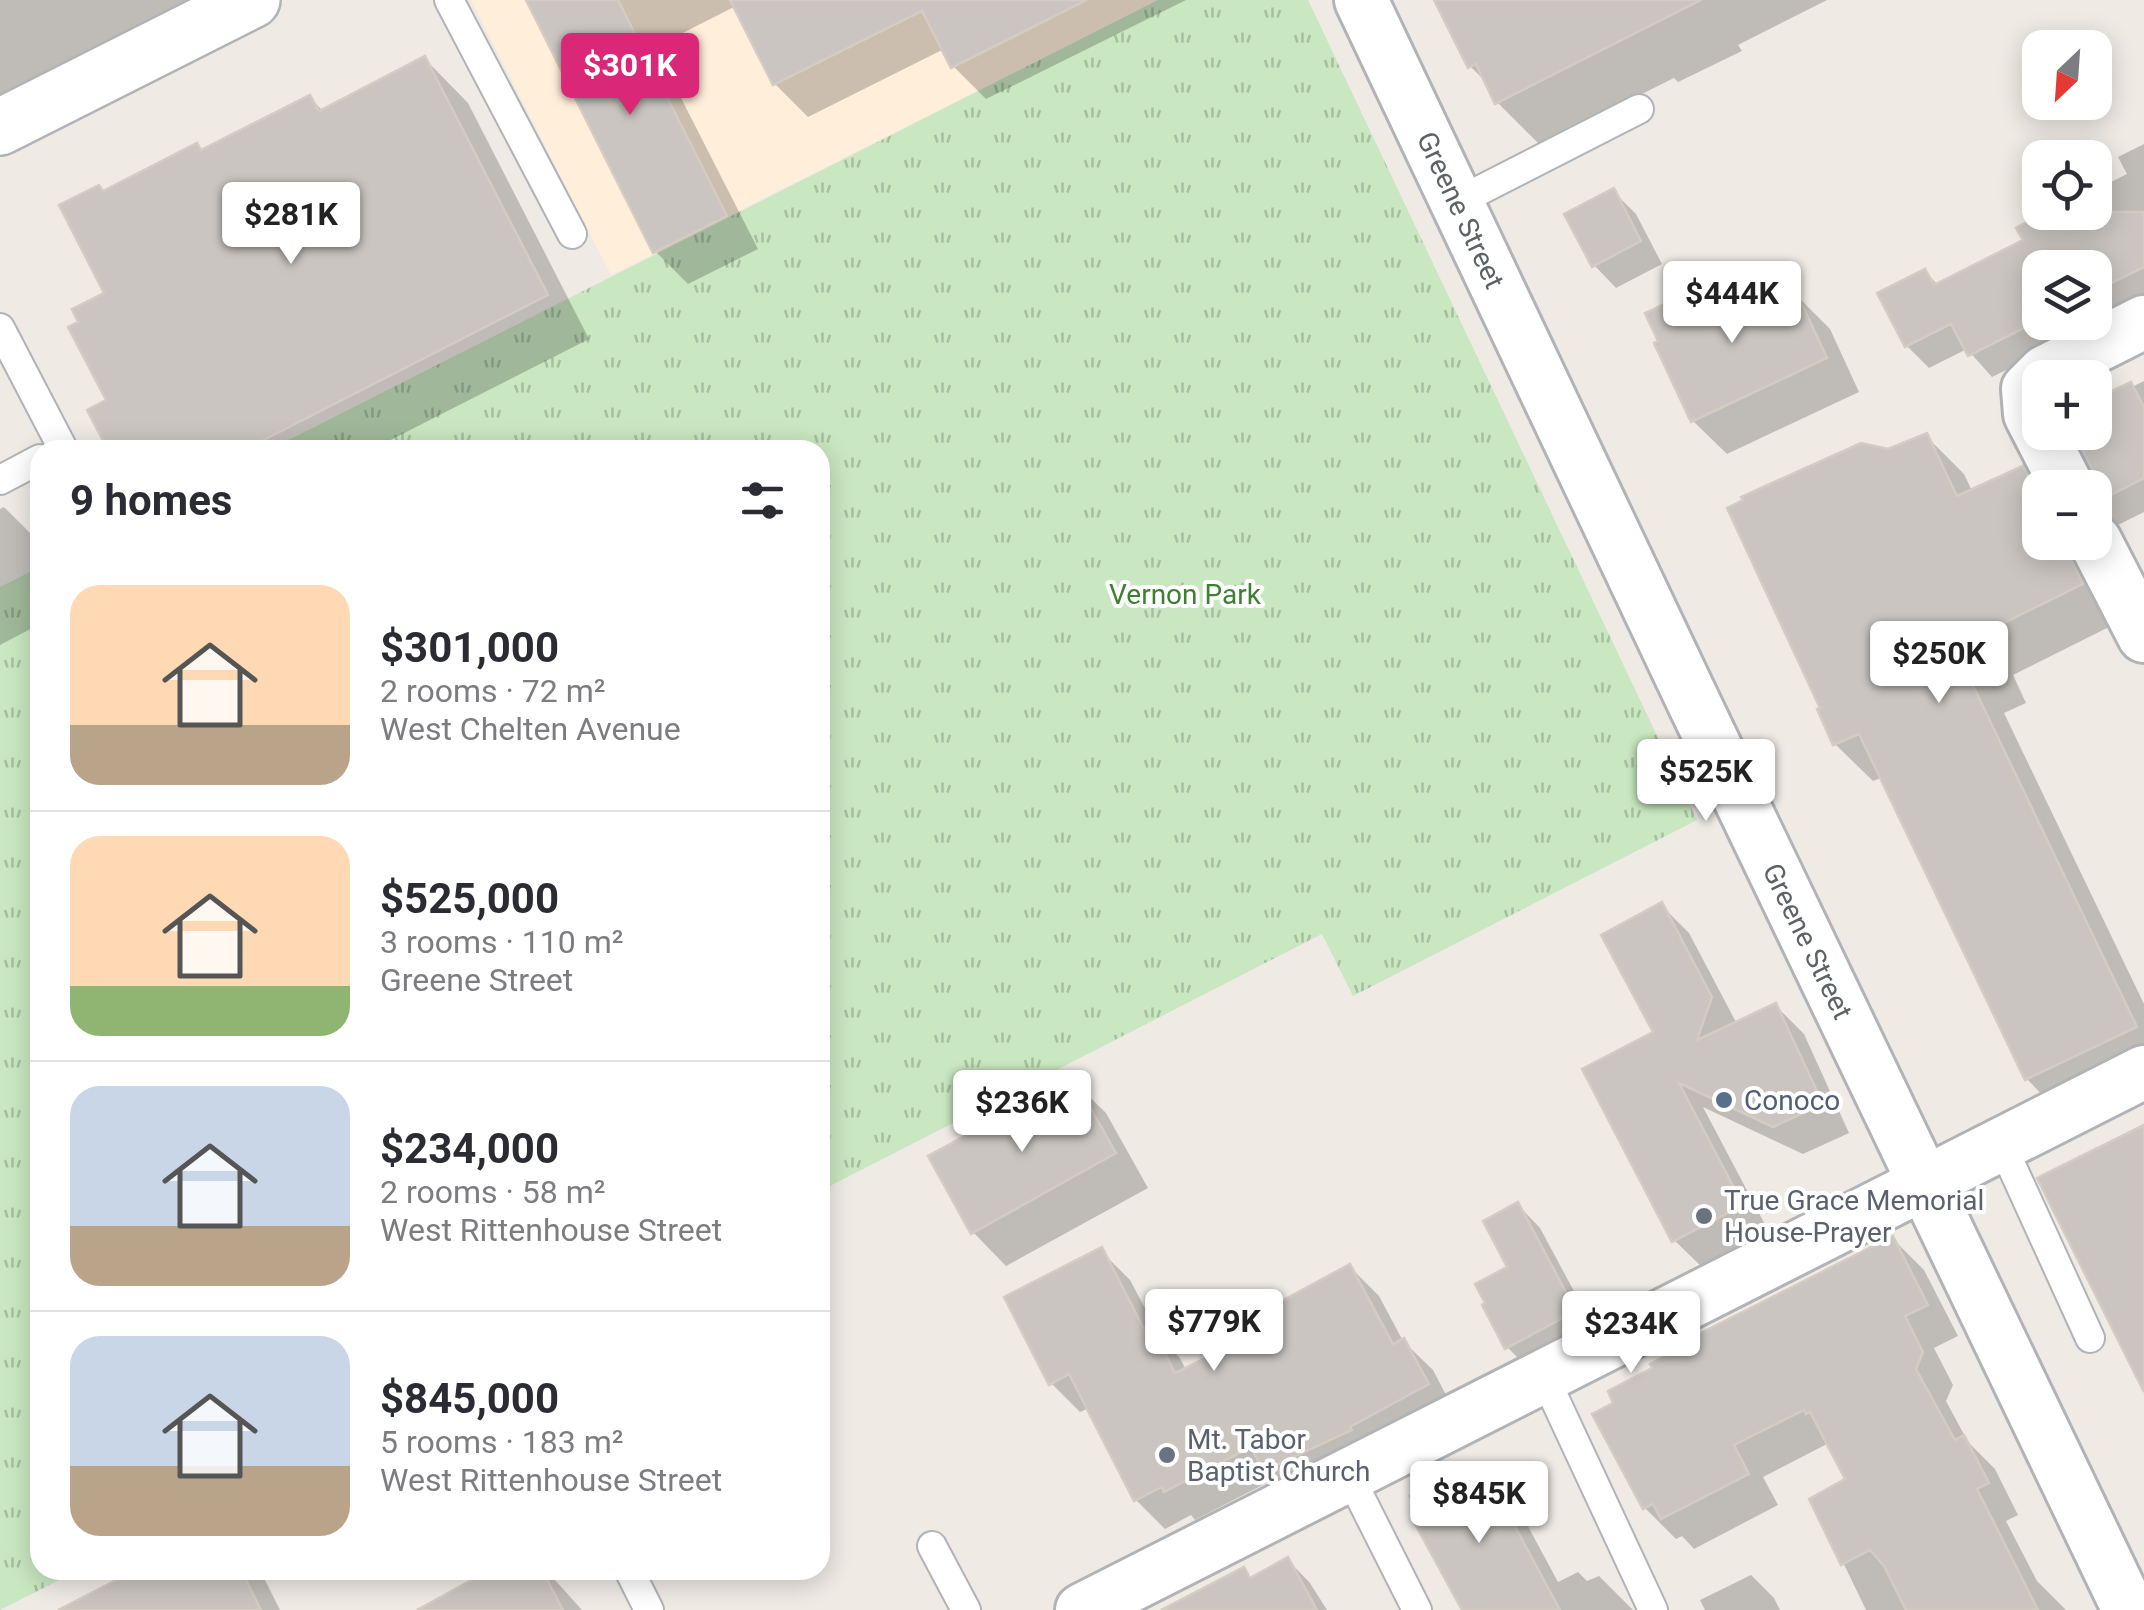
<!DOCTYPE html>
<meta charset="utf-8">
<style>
body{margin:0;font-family:Roboto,sans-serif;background:#f2f2f3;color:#2b2b33;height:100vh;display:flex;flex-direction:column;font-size:38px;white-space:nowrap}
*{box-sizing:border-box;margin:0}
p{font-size:32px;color:#7c7c81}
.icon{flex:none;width:55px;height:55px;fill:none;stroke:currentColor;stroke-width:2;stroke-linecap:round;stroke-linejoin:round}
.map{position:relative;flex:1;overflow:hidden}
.side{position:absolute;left:30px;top:440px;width:800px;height:1140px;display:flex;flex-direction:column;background:#fff;border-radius:30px;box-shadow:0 5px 25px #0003}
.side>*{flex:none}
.needle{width:65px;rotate:205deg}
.tools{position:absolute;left:2022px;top:30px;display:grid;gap:20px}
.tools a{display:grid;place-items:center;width:90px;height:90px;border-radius:20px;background:#fff;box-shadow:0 5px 25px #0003;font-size:50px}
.price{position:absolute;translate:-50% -85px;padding:0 22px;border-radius:10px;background:#fff;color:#222;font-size:32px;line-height:65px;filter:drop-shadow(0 2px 5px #0008)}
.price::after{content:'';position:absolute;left:50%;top:60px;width:30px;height:22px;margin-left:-15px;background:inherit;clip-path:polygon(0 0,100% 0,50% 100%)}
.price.on{background:#db2777;color:#fff}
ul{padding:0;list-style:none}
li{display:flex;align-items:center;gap:30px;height:250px;padding:0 40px}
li+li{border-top:2px solid #e1e1e2}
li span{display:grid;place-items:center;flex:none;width:280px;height:200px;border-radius:30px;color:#555}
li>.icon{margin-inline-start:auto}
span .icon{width:120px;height:120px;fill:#fffc;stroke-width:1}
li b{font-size:42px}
h2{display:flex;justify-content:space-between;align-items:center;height:120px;padding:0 40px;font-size:42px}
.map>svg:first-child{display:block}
</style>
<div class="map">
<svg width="2144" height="1610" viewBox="0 0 2144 1610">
<defs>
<pattern id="park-tufts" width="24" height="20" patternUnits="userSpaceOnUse" patternTransform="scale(2.5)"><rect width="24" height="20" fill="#c9e7c0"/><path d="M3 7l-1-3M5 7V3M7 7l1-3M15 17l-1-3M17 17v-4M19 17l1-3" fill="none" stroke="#a6bfa0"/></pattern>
</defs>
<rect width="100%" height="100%" fill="#efeae4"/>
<polygon fill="#ffeeda" points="471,0 1158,0 611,275"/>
<g fill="url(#park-tufts)">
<polygon points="1158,0 1308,0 1697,820 1353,996 1322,934 820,1191 820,450 269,450"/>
<polygon points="40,567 40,1570 79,1570 0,1610 0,587"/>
</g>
<g fill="#0003" fill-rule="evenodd">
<polygon points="0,0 186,0 0,95"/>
<polygon points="529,0 1186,0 986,99 953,66 944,49 808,117 775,84 736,6 655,47 758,249 688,284 655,251"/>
<polygon points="1437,0 1827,0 1738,45 1742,51 1678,82 1674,78 1540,145 1497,102 1488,84 1470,66"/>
<polygon points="425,59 468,103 589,339 371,450 111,450 109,401 81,323 107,294 104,194 202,152 310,98 323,111"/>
<path d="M2144,144V302L1992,377L1967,349L1929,368L1907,346L1925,272L1938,285L2095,212V190L2127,174L2118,157ZM2040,268H2095V322H2040Z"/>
<polygon points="1613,191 1636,214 1662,264 1616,288 1594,265"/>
<polygon points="1739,289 1756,307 1796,295 1830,329 1859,392 1727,454 1693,421 1661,342 1694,293 1706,305"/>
<polygon points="2144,381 2144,512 2118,525 2096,503 2100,491 2083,432 2095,432 2095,405"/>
<polygon points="1926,436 1964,474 1972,491 2022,469 2041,488 2040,542 2087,542 2119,622 2013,675 2026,703 2004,713 2144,1004 2144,1079 2064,1117 2027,1079 1883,777 1873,781 1835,744 1888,452"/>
<polygon points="4,507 40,543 40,624 0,645 0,509"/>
<polygon points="1661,905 1689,933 1737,1024 1776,1006 1804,1034 1849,1133 1803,1154 1703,1107 1770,1234 1703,1268 1674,1240 1656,1033"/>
<polygon points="1072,1080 1106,1113 1148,1188 1006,1266 973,1232"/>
<polygon points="1518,1205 1540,1228 1597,1334 1530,1370 1507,1347"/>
<polygon points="1893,1239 1924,1270 1958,1336 1934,1348 1953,1385 1946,1401 1968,1442 1995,1469 2018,1515 2006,1521 2037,1581 2066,1610 1866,1610 1813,1500 1848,1480 1829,1443 1763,1477 1778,1505 1694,1549 1682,1536 1676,1539 1645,1508"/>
<polygon points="1101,1251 1130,1280 1162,1340 1180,1358 1186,1370 1251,1338 1350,1267 1379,1296 1403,1341 1433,1370 1456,1414 1294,1499 1274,1479 1195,1520 1191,1515 1165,1529 1136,1500 1089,1408 1080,1412 1051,1383"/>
<polygon points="1470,1466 1523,1517 1558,1582 1578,1572 1587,1581 1599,1576 1633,1610 1464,1610 1426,1520"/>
<polygon points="1288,1560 1310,1583 1327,1610 1168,1610 1243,1570 1252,1579"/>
<polygon points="141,1570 260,1570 280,1610 64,1610"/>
<polygon points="511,1570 546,1570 582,1610 431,1610"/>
<polygon points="1751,1575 1774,1598 1780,1610 1705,1610 1700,1600"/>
</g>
<g fill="#cac5c0" stroke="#d4cbc2" stroke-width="2.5">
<polygon points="526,0 618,0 727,216 653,253"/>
<polygon points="730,0 1087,0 951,68 922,11 773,85"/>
<polygon points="1434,0 1701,0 1495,104 1476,64 1468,68"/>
<polygon points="425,56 548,295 244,450 108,450 87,410 106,400 68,327 78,322 72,309 104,293 59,205 99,185 103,191 197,143 201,150 310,95 319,111"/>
<polygon points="1614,188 1641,241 1592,267 1564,214"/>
<polygon points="2046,212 2144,212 2144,267 2095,291 2095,268 2040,268 2040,320 1968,356 1951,324 1905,347 1877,293 1925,269 1934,285 2023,240 2016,228"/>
<polygon points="1739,286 1749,308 1794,287 1827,358 1691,422 1654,343 1658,341 1645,313 1695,290 1702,304"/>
<polygon points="2131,382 2144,407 2144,478 2095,503 2098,488 2095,475 2078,441 2095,433 2095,399"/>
<polygon points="1927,433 1957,496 2023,466 2040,499 2040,542 2064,542 2083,584 1977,636 1990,665 1968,675 2137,1027 2025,1080 1859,734 1833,745 1817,709 1820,708 1727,508 1743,500 1741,497 1861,443 1888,449"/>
<polygon points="1662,902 1712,997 1697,1040 1776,1003 1823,1104 1773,1127 1679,1083 1743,1205 1672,1242 1582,1069 1653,1032 1601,935"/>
<polygon points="1073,1077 1116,1153 971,1234 928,1156"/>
<polygon points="2144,1125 2144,1392 2037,1178"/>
<polygon points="1518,1202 1576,1311 1505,1349 1482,1305 1485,1303 1475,1284 1507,1267 1483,1221"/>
<polygon points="1893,1236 1928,1305 1905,1316 1923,1352 1916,1369 1955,1440 1964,1435 1989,1483 1977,1489 2038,1610 1906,1610 1884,1566 1870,1550 1841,1565 1809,1499 1845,1479 1810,1412 1806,1414 1804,1410 1734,1445 1749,1474 1661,1519 1653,1504 1643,1509 1592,1414 1613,1403 1608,1391 1652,1368 1650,1364 1683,1347 1681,1343"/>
<polygon points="1102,1247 1144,1329 1151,1326 1175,1373 1248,1337 1241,1323 1350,1264 1393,1344 1404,1338 1429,1384 1350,1427 1352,1430 1263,1471 1251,1447 1164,1492 1162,1487 1134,1501 1069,1374 1049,1385 1004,1297"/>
<polygon points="1471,1463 1482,1485 1490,1480 1560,1610 1462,1610 1414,1522 1422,1519 1410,1496"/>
<polygon points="1288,1557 1317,1610 1161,1610 1244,1567 1250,1578"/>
<polygon points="136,1570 241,1570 261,1610 58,1610"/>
<polygon points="490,1570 542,1570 563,1610 417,1610"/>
</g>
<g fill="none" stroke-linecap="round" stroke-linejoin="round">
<defs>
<g id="service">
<polyline points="449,0 572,234"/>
<polyline points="1457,202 1639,109"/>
<polyline points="0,328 62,447 57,450"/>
<polyline points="0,480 40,459"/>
<polyline points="2002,1145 2090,1338"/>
<polyline points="1543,1374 1653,1610"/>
<polyline points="1349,1475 1417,1610"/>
<polyline points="932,1546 966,1610"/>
<polyline points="629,1570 649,1610"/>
</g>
<g id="minor">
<polyline points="1361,0 1693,701 2129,1610"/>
<polyline points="2068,488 2030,414 2028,389 2045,372 2144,322"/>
<polyline points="2095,541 2144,636"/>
<polyline points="1082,1610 2144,1072"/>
</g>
<polyline id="tertiary" points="0,127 252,0"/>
</defs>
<use href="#service" stroke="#b0b4b7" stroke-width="32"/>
<use href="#minor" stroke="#b0b4b7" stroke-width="58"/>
<use href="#tertiary" stroke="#b0b4b7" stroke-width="60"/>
<use href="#service" stroke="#fff" stroke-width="28"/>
<use href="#minor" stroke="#fff" stroke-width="52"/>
<use href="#tertiary" stroke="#fff" stroke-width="55"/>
</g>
<circle fill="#5c6f8a" stroke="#fff" stroke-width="4" cx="1724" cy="1100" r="10"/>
<g fill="#6b7280" stroke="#fff" stroke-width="4">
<circle cx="1704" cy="1216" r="10"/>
<circle cx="1167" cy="1455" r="10"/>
</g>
<g text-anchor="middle" stroke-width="8" stroke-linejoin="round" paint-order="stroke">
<g font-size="28" fill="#5c6265" stroke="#fff">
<text transform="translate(1461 210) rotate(65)" y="10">Greene Street</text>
<text transform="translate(1808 941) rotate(64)" y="10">Greene Street</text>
</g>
<g font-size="28" fill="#3e8030" stroke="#fff">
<text x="1185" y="604">Vernon Park</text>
</g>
<g font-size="28" fill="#4e5e75" stroke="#fff" text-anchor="start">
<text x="1744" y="1110">Conoco</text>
</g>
<g font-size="28" fill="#5b616d" stroke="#fff" text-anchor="start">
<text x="1724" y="1210">True Grace Memorial<tspan x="1724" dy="32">House-Prayer</tspan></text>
<text x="1187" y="1449">Mt. Tabor<tspan x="1187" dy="32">Baptist Church</tspan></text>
</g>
</g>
</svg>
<div class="tools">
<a><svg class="needle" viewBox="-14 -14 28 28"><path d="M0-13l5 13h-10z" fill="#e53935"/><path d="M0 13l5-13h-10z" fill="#7c7c81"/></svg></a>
<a><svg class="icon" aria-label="locate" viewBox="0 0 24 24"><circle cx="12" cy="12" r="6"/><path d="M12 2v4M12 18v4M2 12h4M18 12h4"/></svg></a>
<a><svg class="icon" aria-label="layers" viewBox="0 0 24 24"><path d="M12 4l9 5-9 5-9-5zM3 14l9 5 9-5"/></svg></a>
<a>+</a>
<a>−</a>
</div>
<b class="price on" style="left:630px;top:118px">$301K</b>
<b class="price" style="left:291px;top:267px">$281K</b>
<b class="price" style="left:1732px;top:346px">$444K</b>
<b class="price" style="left:1939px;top:706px">$250K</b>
<b class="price" style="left:1706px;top:824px">$525K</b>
<b class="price" style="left:1022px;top:1155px">$236K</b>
<b class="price" style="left:1214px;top:1374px">$779K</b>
<b class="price" style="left:1631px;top:1376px">$234K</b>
<b class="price" style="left:1479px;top:1546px">$845K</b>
<section class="side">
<h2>9 homes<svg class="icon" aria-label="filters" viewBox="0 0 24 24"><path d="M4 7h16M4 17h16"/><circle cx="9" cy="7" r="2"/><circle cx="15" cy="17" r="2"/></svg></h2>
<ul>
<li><span style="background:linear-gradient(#ffd9b3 70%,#b9a48a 0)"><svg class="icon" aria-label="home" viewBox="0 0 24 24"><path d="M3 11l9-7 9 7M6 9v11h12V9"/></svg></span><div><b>$301,000</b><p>2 rooms · 72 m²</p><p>West Chelten Avenue</p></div></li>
<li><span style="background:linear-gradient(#ffd9b3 75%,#8fb573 0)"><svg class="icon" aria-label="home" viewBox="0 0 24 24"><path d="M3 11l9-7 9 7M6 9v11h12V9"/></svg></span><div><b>$525,000</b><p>3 rooms · 110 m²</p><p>Greene Street</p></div></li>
<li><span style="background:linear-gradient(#c9d6e8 70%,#b9a48a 0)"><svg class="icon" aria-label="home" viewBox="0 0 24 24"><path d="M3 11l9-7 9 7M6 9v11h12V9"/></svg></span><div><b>$234,000</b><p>2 rooms · 58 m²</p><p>West Rittenhouse Street</p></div></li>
<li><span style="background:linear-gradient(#c9d6e8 65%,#b9a48a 0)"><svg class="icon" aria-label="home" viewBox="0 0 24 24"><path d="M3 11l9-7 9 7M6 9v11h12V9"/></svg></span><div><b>$845,000</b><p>5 rooms · 183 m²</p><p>West Rittenhouse Street</p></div></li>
</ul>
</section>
</div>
